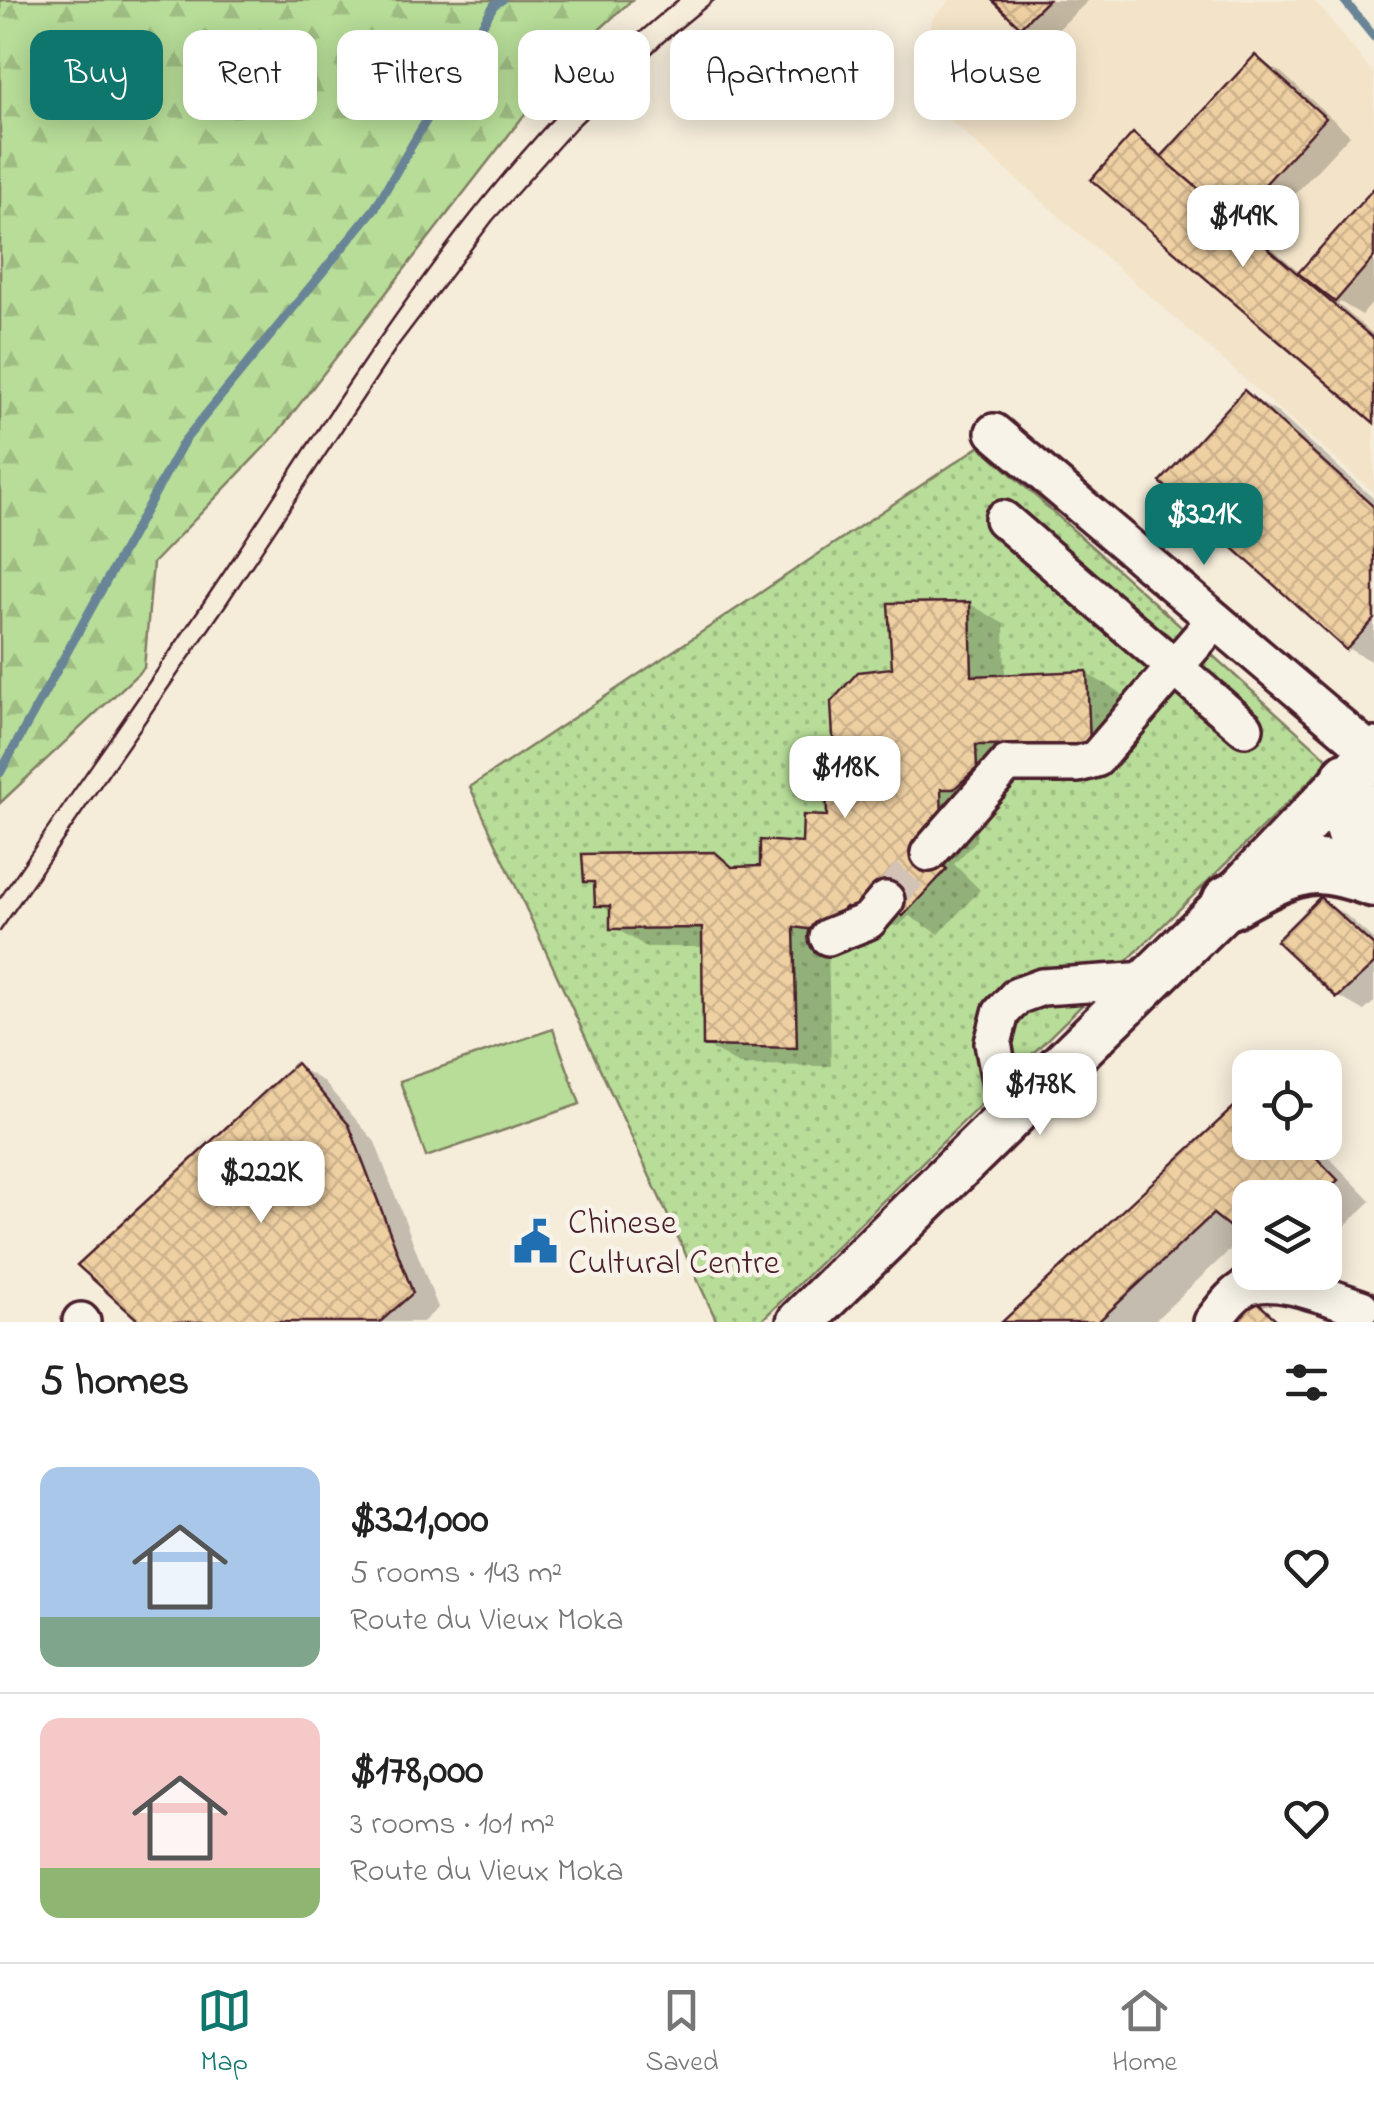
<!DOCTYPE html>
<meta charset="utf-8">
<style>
body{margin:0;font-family:"Indie Flower",sans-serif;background:#f6f6f6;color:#222;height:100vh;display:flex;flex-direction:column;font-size:38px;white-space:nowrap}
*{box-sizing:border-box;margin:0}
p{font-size:32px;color:#767676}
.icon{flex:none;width:55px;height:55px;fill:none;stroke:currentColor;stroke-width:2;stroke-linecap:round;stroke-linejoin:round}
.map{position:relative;height:1322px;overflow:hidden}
.drawer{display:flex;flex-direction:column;background:#fff;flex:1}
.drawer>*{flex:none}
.guide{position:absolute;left:30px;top:30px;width:1315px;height:90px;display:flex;gap:20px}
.fabs{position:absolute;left:1232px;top:1050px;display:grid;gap:20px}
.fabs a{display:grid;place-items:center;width:110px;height:110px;border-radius:20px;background:#fff;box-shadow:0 5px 25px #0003;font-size:50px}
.price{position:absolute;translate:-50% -85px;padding:0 22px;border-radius:20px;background:#fff;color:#222;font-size:32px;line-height:65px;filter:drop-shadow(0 2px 5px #0008)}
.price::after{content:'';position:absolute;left:50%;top:60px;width:30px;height:22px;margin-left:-15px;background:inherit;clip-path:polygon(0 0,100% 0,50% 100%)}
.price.current{background:#0f766e;color:#fff}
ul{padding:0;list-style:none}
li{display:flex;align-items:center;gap:30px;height:250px;padding:0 40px}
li+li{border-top:2px solid #e0e0e0}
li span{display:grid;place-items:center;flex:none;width:280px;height:200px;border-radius:20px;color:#555}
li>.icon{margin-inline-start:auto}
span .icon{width:120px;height:120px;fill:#fffc;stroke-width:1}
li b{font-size:42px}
h2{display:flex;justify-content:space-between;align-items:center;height:120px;padding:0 40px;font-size:42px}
.tag{padding:0 35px;border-radius:20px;background:#fff;box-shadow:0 5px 25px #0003;font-size:35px;line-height:90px}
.tag.current{background:#0f766e;color:#fff}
.tab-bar{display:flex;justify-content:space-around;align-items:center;height:140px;border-top:2px solid #e0e0e0;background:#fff;font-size:28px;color:#767676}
.tab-bar a{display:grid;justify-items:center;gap:5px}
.tab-bar .current{color:#0f766e}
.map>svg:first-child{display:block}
</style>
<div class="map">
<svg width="1374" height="1322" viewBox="0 0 1374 1322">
<defs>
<pattern id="forest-firs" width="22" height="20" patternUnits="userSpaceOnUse" patternTransform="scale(2.5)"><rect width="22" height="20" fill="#b7dd98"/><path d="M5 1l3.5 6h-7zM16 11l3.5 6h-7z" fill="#9fbd83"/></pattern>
<pattern id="park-dots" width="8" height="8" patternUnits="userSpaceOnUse" patternTransform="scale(2.5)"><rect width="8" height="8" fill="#b7dd98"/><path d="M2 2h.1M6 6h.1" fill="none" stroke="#9fbd83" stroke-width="1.8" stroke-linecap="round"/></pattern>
<pattern id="building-cross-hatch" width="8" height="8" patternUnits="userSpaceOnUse" patternTransform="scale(2.5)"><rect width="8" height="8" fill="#efd0a2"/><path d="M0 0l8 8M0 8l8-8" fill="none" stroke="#ceb28c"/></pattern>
</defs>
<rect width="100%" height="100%" fill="#f5ecda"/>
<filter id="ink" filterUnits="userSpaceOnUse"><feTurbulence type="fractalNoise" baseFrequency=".01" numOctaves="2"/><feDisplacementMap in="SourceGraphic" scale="20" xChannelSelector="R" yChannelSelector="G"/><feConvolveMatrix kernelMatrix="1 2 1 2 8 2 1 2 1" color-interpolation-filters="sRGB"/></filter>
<g filter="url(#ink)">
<polygon fill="#f3e4c9" points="950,0 1313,0 1324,11 1374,75 1374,493 913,88 933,17"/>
<polygon fill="url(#forest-firs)" stroke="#807e62" stroke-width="2.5" points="0,0 632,0 570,56 275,436 153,563 144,668 0,803"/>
<polygon fill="url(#park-dots)" stroke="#807e62" stroke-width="2.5" points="980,446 1330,761 760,1322 717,1322 470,787"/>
<polygon fill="#b7dd98" stroke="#807e62" stroke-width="2.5" points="553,1029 580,1104 426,1157 400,1081"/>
<g fill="#0003">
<polygon points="995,0 1089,0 1047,40 1021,25"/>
<polygon points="1256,58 1282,73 1350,135 1257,235 1301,273 1374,192 1374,301 1362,315 1340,302 1338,304 1374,335 1374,420 1133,136 1165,156"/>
<polygon points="1244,393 1278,413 1374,499 1374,663 1347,648"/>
<polygon points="970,604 1004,624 1005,677 1087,674 1121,693 1123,763 1010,763 1011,788 989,807 975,807 976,841 954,864 980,890 939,934 909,916 899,926 880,925 856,949 828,945 831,1066 740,1065 705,1045 705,947 647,947 613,927 613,913 598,904 596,886 587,881 714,855 738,869 763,868 805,845 855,787 895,671"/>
<polygon points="1320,900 1346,915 1374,940 1374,1002 1364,1011 1338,996"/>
<polygon points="297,1066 323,1081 375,1142 438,1308 423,1322 143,1322"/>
<polygon points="1250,1095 1250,1142 1314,1142 1371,1201 1325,1245 1325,1198 1250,1198 1250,1240 1245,1236 1153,1322 1006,1322"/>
</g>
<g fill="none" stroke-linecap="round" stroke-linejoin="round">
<g stroke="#698496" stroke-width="9">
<polyline points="1344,0 1374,37"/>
<polyline points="0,773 184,441 375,208 494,5 502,0"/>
</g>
</g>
<g fill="url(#building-cross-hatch)" stroke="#4a1f2b" stroke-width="2.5">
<polygon points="992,0 1048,0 1020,27"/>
<polygon points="1255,55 1326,118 1233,219 1161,157"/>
<polygon points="1133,133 1374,339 1374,423 1091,180"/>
<polygon points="1374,188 1374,257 1335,302 1298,273"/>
<polygon points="1244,390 1374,507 1374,619 1346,650 1160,482"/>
<polygon points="970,602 972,676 1087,671 1090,744 976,745 977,768 954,789 941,789 942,821 929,853 947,869 903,916 878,893 864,908 845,907 820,931 794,927 797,1048 703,1046 702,928 610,929 610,906 595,906 594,882 584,882 582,854 715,852 732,867 760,866 760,840 802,843 803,815 827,816 826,786 852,785 851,757 833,737 831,702 858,672 892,668 888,603"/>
<polygon points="1320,897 1374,946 1374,964 1337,998 1276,941"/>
<polygon points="296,1063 349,1125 413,1293 380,1322 140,1322 77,1265"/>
<polygon points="1250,1092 1250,1142 1301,1142 1338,1180 1320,1198 1250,1198 1250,1243 1213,1214 1098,1322 1002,1322"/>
<polygon points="1251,1297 1279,1322 1229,1322"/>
</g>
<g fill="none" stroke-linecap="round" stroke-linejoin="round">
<polyline stroke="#d3c3b7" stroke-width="35" stroke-dasharray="35 18" stroke-linecap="butt" points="886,900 929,853"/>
<defs>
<g id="minor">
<polyline points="994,432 1372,753"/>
<polyline points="1003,519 1245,728"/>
<polyline points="929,853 1007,764 1078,764 1096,759 1215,620"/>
<polyline points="828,937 868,921 886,900"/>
<polyline points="1007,1118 993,1043 1001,1013 1017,996 1042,987 1148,980"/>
<polyline points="81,1321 82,1322"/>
<path d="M1212,1322C1221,1311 1232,1294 1245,1288C1274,1273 1332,1299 1361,1308"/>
</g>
<polyline id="major" points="800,1322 1229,902 1374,751"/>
<g id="highway">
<path d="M1349,778C1347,822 1347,832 1374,867"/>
<path d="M1229,902C1254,888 1290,866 1319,867C1338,868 1357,874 1374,880"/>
</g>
</defs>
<use href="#minor" stroke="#4a1f2b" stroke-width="42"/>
<use href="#major" stroke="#4a1f2b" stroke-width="52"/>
<use href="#highway" stroke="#4a1f2b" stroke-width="60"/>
<use href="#minor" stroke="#f7f3e8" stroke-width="35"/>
<use href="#major" stroke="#f7f3e8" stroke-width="45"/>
<use href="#highway" stroke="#f7f3e8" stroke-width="52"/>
<g stroke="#4a1f2b" stroke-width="2.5">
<path d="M0,898C78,783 159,670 236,554C366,357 492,151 678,0"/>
<polyline points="0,931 225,606 399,344 493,220 576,127 663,42 714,0"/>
</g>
</g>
</g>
<defs>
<symbol id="civic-bare" viewBox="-9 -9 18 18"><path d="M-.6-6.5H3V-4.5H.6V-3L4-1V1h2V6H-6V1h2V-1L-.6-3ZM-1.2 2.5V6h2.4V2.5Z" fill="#1f6fb2" stroke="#f7f3e8" stroke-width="2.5" paint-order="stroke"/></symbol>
</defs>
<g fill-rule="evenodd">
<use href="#civic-bare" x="504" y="1210" width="63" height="63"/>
</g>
<g text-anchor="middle" stroke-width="9" stroke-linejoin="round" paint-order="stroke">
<g font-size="35" fill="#4a1f2b" stroke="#f7f3e8" text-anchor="start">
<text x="568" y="1233">Chinese<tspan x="568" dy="40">Cultural Centre</tspan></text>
</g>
</g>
</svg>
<div class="fabs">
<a><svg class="icon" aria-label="locate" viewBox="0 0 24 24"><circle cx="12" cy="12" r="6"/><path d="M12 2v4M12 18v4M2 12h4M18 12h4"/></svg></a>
<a><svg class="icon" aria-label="layers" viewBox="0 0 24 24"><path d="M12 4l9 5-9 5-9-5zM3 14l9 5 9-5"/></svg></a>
</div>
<b class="price" style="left:1243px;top:270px">$149K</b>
<b class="price current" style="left:1204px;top:568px">$321K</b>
<b class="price" style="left:845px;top:821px">$118K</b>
<b class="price" style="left:1040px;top:1138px">$178K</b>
<b class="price" style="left:261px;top:1226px">$222K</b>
<div class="guide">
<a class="tag current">Buy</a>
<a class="tag">Rent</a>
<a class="tag">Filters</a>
<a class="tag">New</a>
<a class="tag">Apartment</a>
<a class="tag">House</a>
</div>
</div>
<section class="drawer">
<h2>5 homes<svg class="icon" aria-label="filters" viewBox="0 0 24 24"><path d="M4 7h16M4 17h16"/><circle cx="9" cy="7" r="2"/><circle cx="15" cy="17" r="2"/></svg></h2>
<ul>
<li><span style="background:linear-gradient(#a9c7e8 75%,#7fa58c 0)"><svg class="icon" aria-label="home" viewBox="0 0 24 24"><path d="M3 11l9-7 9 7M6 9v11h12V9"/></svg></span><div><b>$321,000</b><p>5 rooms · 143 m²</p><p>Route du Vieux Moka</p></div><svg class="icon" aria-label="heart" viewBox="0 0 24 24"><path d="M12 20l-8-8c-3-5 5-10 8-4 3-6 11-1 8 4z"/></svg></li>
<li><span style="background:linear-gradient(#f6c9c9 75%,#8fb573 0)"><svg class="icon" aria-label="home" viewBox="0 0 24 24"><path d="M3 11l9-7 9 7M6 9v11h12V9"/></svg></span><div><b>$178,000</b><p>3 rooms · 101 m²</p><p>Route du Vieux Moka</p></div><svg class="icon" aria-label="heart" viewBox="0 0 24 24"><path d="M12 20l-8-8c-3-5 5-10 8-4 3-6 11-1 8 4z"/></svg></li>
</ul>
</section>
<nav class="tab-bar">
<a class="current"><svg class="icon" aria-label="map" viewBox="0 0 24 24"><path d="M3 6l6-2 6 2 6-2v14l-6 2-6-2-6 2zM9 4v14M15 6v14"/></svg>Map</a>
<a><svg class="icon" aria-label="saved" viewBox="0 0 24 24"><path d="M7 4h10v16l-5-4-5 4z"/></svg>Saved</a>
<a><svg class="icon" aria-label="home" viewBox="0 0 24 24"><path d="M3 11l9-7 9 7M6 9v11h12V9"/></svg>Home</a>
</nav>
